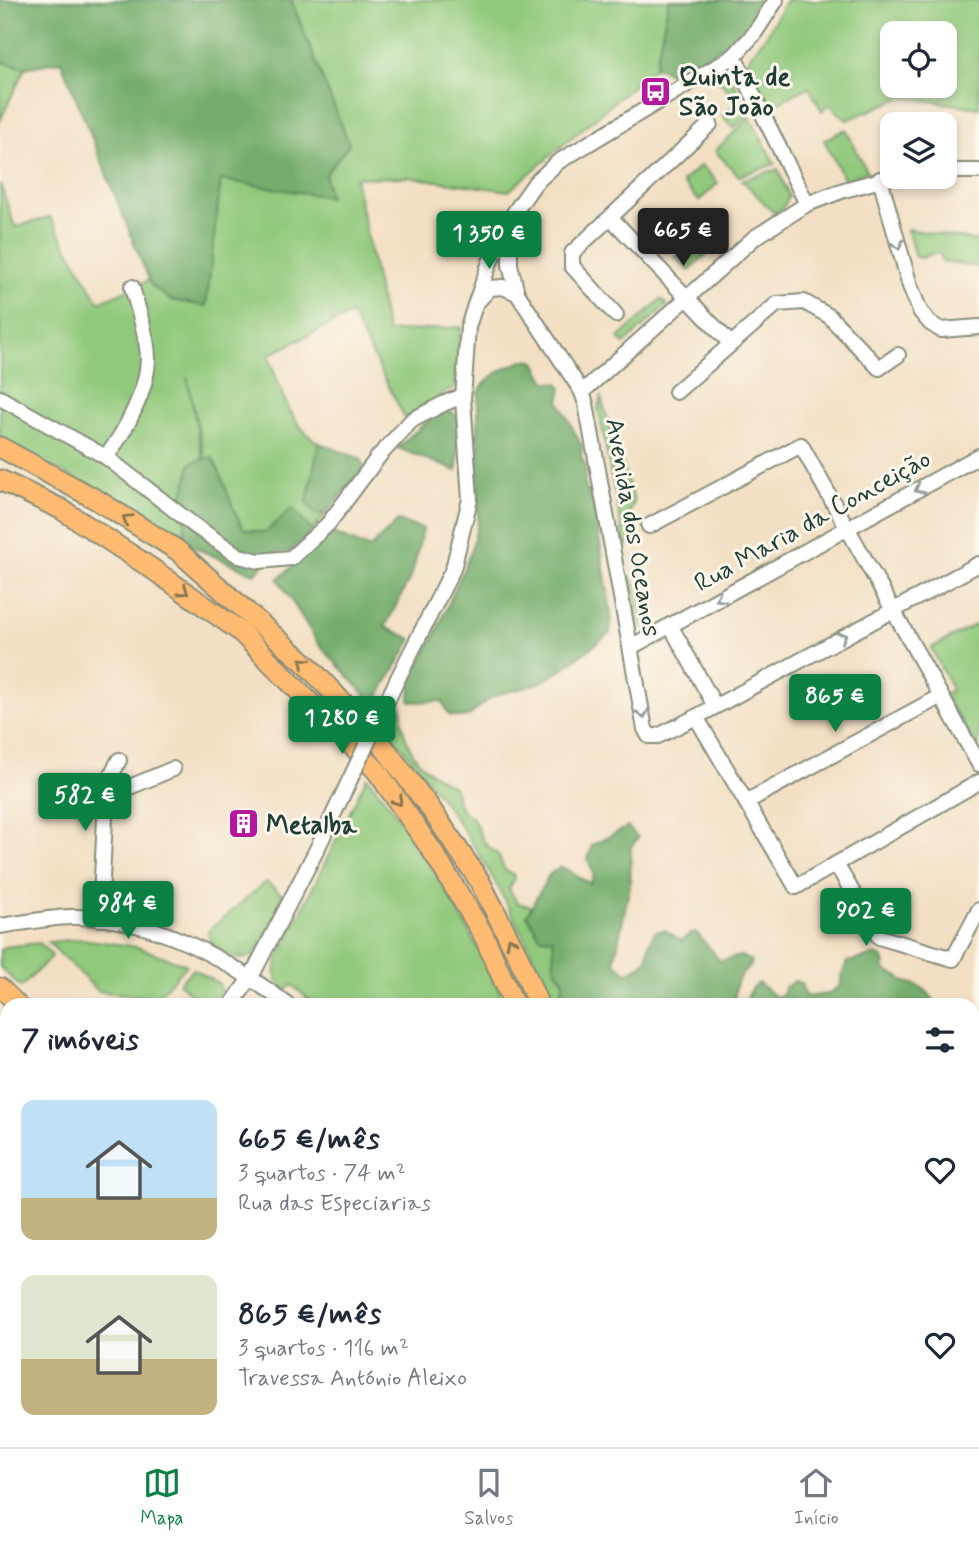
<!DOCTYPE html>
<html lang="pt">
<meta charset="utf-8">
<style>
body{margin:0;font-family:Mynerve,sans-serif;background:#f6f6f7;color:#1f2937;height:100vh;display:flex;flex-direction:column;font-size:26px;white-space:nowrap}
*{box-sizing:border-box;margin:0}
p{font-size:23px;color:#747a83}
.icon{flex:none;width:38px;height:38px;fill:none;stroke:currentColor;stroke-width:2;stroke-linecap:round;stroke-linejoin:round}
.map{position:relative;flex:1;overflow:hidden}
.side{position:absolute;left:0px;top:998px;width:980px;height:450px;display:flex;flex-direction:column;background:#fff;border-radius:21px 21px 0 0;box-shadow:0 4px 10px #0003}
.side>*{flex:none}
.buttons{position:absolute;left:880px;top:21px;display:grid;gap:14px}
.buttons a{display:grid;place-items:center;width:77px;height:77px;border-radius:14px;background:#fff;box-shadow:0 4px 10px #0003;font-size:35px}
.price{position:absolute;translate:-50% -60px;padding:0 16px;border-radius:7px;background:#0b8043;color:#fff;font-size:23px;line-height:46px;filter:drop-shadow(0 2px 4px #0008)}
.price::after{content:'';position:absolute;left:50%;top:42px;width:21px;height:16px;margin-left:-10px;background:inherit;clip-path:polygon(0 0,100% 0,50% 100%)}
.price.selected{background:#222;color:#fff}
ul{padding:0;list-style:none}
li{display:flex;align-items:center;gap:21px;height:175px;padding:0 21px}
li span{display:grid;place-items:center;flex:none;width:196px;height:140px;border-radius:14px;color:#555}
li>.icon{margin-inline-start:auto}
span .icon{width:84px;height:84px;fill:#fffc;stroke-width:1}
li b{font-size:30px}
h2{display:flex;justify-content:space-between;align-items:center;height:84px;padding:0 21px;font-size:30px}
.tabs{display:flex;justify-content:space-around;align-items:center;height:98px;border-top:2px solid #e0e1e3;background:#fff;font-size:19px;color:#747a83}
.tabs a{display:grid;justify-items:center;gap:4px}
.tabs .selected{color:#0b8043}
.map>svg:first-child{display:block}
</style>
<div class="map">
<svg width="979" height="1447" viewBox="0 0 979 1447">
<rect width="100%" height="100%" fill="#fbf7ec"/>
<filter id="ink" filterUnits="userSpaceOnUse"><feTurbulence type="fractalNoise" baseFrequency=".0143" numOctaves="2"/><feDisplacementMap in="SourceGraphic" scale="14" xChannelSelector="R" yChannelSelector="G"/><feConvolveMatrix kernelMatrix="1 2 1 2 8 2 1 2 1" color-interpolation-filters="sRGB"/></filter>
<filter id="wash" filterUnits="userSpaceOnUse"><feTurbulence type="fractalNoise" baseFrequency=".00686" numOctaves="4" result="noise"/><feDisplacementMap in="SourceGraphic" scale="28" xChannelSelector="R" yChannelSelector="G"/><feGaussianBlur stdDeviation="1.57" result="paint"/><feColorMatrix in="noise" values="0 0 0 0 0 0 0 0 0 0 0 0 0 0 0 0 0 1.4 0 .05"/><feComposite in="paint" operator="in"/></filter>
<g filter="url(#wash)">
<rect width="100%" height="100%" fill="#f3e0c4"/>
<g fill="#91c97c" stroke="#588358" stroke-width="2" fill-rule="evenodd">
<path d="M291,0H669L655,67L509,191L408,177L355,178L387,332L461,327L456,386L405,418L351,314L269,355C278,385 290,426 319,443L307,502L316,514H326L312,531L265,533L244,529C229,507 226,481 212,458L205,459L187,377L203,460L191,463L184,543L102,492L0,441V183L15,227L50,217L99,302L149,280L151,285L221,179L328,196L325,175L349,144Z"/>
<path d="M786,0H979V108L902,97L847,120L829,104L822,111L809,87L769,107L750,70L748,62L751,54L766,36ZM892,33H945V86H892Z"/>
<polygon points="0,61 25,68 0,121"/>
<polygon points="725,74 732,79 749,114 733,128 722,116 737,101 716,77"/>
<polygon points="750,117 775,164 739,176 715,151"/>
<polygon points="846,129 867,172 844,179 824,140"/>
<polygon points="701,165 718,183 699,201 682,182"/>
<polygon points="778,169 789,196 783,208 774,213 742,180"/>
<polygon points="907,229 979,241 979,267 942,262 940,253 924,256 924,258 915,257"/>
<polygon points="700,234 709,243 705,247 709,252 689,270 676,257"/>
<polygon points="661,299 667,305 624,344 619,338"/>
<polygon points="601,398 634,502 627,519 638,538 625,546 598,407"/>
<polygon points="630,575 654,619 652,623 644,627 639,625 638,622"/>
<polygon points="979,623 979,747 977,747 944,695 952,689 931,648"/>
<path d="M401,706C403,712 401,717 402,723C408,757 424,771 454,787C456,796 457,806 464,812C467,815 471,816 473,819C476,822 480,837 485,843C488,848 494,850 497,854C504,862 500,871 513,874L514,879L509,889L517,903L531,906C530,925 533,932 553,937L555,942V967L564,982L566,1004H555C534,957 512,911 486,866C458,818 423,774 389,731Z"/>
<path d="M367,777C425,845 467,924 506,1004H314L292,985L285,991C275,981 273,973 278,959Z"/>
<path d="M266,882L283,895C277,907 262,948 253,955C239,966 204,947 209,930Z"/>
<polygon points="83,939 137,947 187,965 156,998 98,991 48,942"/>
<polygon points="40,943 52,956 21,987 0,967 0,950 4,947"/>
<polygon points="193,969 219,984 221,992 210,1004 201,1004 179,983"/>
<polygon points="979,1399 979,1447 708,1447 705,1440 973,1440 973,1400"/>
</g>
<g fill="#74ad6c" stroke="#4a7550" stroke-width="2">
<polygon points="0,0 291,0 349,144 325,175 329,197 221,180 206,306 170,300 151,285 61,61 25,68 0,61"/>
<polygon points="669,0 767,0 745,32 678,76 655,67"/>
<path d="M529,359L535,362L546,382L558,383L562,388L559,401L582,447L581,457L586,468L584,483L594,506L611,612L610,633C591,647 563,671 543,681C527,690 507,689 491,698C472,709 475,722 449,715L442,701L410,702L411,679L435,635L470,554L478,524V394C487,374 509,366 529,359Z"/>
<polygon points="446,411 454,413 459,421 457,471 397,448 435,414"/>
<polygon points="319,443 361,459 364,467 326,514 316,514 307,502"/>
<path d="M212,457C226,480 229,507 244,529L265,533L292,508L312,531L290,552H275L255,574L184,543L185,523L180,507L191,463Z"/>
<polygon points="398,521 423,529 412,574 385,627 412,639 374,704 320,646 278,579 332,533 370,548"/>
<path d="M628,827L638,838L631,847L630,886L614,962L627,972C660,960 640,954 655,932L665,930L682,941L688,935L696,932L720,961L741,956L751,961V966C736,977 734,986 735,1004H566L561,993L564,982L554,967L553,938L540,937L527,915L549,875L560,867C573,870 578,880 591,883L594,874L588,860L592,845Z"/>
<path d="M876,955L882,957L885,964L882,967L887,972L900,977L902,981C918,985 928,988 935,1003L744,1004L752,988L759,983L774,996H782L784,988L795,981L801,984L806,997L828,994L841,985V976L847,962Z"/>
</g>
</g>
<g filter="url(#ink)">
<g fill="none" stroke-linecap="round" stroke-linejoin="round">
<defs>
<g id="minor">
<polyline points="734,56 807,204"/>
<polyline points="945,171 979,171"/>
<polyline points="880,179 910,286 920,311 930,323 941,330 979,327"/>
<polyline points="611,218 730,343"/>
<polyline points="510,222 510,265 517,293 582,392 586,404 645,729 649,736 658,736 696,717 979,564"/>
<path d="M132,287C138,310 147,334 148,357C148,390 125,432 106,457L195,526L239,556L259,561L291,558L328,524L379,456L412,420L445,403L463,396"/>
<polyline points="479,300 490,288 503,287 517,293"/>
<polyline points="616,315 572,266 572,253 710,124"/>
<polyline points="582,392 754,238 807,204 844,190 892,177"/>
<polyline points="676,392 777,304 804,302 829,316 879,368 898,355"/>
<polyline points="0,398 106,457"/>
<polyline points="649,526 801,445 979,764"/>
<polyline points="670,625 715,706"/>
<polyline points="631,647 979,456"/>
<polyline points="398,678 453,569 470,499 463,399 468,327 475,305 490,262 514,213 535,183 558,162 734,56 754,34 776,0"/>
<polyline points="696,717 796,887 979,782"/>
<polyline points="101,799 173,769"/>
<polyline points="746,802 941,696"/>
<polyline points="836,864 879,937 953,959 979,910"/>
<polyline points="100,919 105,817 99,801 119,760"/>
<path d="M0,926C23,923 47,918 70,917C151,915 224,957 287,1004"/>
<polyline points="232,1004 251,977 317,849"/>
<polyline points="0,1198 7,1204"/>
<polyline points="973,1223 979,1214"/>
<polyline points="0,1318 7,1312"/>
<polyline points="973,1326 979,1337"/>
<polyline points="973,1391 979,1388"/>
<polyline points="357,1440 364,1447"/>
<polyline points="18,1447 26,1440"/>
<polyline points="171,1447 178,1440"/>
<polyline points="333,1447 340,1440"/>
<polyline points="498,1447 506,1440"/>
</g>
<g id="major">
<polyline points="0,987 17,1004"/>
<polyline points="461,1440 468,1447"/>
</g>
<g id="highway">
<polyline points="0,447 97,500 177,550 307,665 379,741 430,808 479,880 519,958 538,1004"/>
<polyline points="0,480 61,509 151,568 241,632 377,771 433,852 483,934 514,1004"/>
<polyline points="667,1440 670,1447"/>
<polyline points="694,1440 697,1447"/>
</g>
</defs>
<use href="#minor" stroke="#898e7c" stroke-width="18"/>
<use href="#major" stroke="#898e7c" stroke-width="21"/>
<use href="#highway" stroke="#898e7c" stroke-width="23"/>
<use href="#minor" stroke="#fff" stroke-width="14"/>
<use href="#major" stroke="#ffbb71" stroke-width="18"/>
<use href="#highway" stroke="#ffbb71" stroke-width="19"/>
<defs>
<polyline id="minor-bridge" points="317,849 398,678"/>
</defs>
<use href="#minor-bridge" stroke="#898e7c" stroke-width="18" stroke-linecap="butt"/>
<use href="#minor-bridge" stroke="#fff" stroke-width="14"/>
</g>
<defs><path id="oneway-chevron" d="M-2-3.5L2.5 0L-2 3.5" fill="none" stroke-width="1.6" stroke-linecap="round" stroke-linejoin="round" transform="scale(1.75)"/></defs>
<g stroke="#8f9e9a">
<use href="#oneway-chevron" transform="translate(898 245) rotate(75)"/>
<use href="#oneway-chevron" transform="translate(919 489) rotate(151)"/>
<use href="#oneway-chevron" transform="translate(720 598) rotate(151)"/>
<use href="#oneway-chevron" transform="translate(842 637) rotate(-28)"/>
<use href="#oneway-chevron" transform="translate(643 714) rotate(80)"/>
</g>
<g stroke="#84764f">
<use href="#oneway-chevron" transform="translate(127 519) rotate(-148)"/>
<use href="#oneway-chevron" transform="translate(184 591) rotate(35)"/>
<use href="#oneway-chevron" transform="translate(304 662) rotate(-137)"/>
<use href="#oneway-chevron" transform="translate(398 801) rotate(55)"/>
<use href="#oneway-chevron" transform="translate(511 942) rotate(-117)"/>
</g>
</g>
<defs>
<symbol id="bus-square" viewBox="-11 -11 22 22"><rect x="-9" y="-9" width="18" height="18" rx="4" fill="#b5179e" stroke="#fbf7ec"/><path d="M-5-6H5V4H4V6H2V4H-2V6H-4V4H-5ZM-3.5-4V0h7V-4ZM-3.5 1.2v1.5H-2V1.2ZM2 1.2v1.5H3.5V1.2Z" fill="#fff"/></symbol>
<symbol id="building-square" viewBox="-11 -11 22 22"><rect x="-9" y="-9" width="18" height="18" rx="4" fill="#b5179e" stroke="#fbf7ec"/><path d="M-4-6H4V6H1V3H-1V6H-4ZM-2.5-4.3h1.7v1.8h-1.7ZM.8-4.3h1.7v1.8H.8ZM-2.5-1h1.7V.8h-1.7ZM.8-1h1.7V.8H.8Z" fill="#fff"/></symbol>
</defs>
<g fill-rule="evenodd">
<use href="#bus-square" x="638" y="74" width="35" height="35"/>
<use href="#building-square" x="226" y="806" width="35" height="35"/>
</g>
<g text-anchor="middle" stroke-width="6" stroke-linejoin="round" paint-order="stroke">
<g font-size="26" font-weight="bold" fill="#1f3d34" stroke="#fbf7ec" text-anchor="start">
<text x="679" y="85">Quinta de<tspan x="679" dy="30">São João</tspan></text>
<text x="266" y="833">Metalba</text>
</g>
<g font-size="26" fill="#1f3d34" stroke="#fbf7ec">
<text transform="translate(812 520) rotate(-29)" y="9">Rua Maria da Conceição</text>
<text transform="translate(634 527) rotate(80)" y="9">Avenida dos Oceanos</text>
</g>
</g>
</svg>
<div class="buttons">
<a><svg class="icon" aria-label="locate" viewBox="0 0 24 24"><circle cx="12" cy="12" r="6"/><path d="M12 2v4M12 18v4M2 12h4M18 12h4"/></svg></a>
<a><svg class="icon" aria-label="layers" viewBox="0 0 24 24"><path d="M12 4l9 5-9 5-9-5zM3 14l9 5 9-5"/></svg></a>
</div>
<b class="price selected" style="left:683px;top:268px">665 €</b>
<b class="price" style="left:489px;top:271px">1 350 €</b>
<b class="price" style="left:835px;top:734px">865 €</b>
<b class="price" style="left:342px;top:756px">1 280 €</b>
<b class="price" style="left:85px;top:833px">582 €</b>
<b class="price" style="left:128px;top:941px">984 €</b>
<b class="price" style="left:866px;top:948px">902 €</b>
<section class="side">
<h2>7 imóveis<svg class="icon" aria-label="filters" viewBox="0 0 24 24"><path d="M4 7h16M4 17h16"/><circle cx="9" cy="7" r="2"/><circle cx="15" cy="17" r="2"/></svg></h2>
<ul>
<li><span style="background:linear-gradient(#bfe0f5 70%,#c2b280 0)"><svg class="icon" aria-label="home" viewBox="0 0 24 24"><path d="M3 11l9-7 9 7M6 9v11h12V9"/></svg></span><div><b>665 €/mês</b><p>3 quartos · 74 m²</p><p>Rua das Especiarias</p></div><svg class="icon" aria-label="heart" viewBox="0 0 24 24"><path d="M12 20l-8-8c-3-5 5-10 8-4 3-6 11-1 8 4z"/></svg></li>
<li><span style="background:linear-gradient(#dfe7d0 60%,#c2b280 0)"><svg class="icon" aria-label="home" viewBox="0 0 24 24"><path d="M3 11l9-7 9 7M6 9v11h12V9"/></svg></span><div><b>865 €/mês</b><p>3 quartos · 116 m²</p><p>Travessa António Aleixo</p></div><svg class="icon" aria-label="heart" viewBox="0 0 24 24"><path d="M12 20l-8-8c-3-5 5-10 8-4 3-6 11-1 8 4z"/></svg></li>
</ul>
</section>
</div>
<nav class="tabs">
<a class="selected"><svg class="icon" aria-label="map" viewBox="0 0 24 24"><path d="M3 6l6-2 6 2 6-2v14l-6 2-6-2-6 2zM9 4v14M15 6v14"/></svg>Mapa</a>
<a><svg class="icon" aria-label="saved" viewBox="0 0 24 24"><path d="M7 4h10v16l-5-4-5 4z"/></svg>Salvos</a>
<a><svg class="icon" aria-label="home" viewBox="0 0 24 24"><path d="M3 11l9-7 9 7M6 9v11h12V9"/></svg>Início</a>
</nav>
